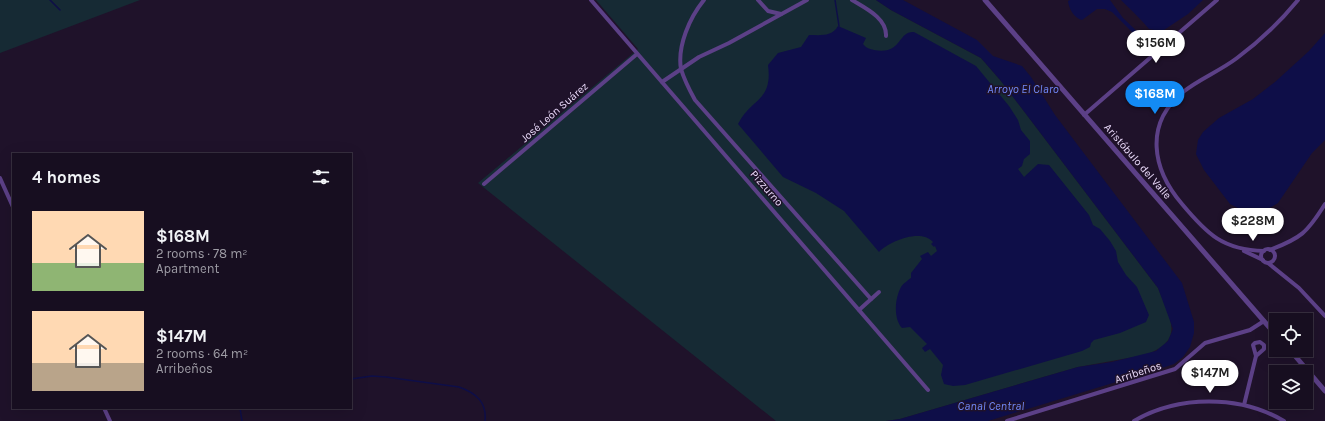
<!DOCTYPE html>
<meta charset="utf-8">
<style>
body{margin:0;font-family:Karla,sans-serif;background:#201729;color:#f1f3f6;height:100vh;display:flex;flex-direction:column;font-size:15px;white-space:nowrap}
*{box-sizing:border-box;margin:0}
p{font-size:13px;color:#9e9ca5}
.icon{flex:none;width:22px;height:22px;fill:none;stroke:currentColor;stroke-width:2;stroke-linecap:round;stroke-linejoin:round}
.map{position:relative;flex:1;overflow:hidden}
.side{position:absolute;left:12px;top:153px;width:340px;height:256px;display:flex;flex-direction:column;background:#170e20;border-radius:0px;box-shadow:0 4px 16px #0002,0 0 0 1px #362e3e}
.side>*{flex:none}
.tools{position:absolute;left:1269px;top:313px;display:grid;gap:8px}
.tools a{display:grid;place-items:center;width:44px;height:44px;border-radius:0px;background:#170e20;box-shadow:0 4px 16px #0002,0 0 0 1px #362e3e;font-size:20px}
.price{position:absolute;translate:-50% -34px;padding:0 9px;border-radius:14px;background:#fff;color:#222;font-size:13px;line-height:26px;filter:drop-shadow(0 1px 2px #0008)}
.price::after{content:'';position:absolute;left:50%;top:24px;width:12px;height:9px;margin-left:-6px;background:inherit;clip-path:polygon(0 0,100% 0,50% 100%)}
.price.current{background:#138bf4;color:#fff}
ul{padding:0;list-style:none}
li{display:flex;align-items:center;gap:12px;height:100px;padding:0 20px}
li span{display:grid;place-items:center;flex:none;width:112px;height:80px;border-radius:0px;color:#555}
li>.icon{margin-inline-start:auto}
span .icon{width:48px;height:48px;fill:#fffc;stroke-width:1}
li b{font-size:17px}
h2{display:flex;justify-content:space-between;align-items:center;height:48px;padding:0 20px;font-size:17px}
.map>svg:first-child{display:block}
</style>
<div class="map">
<svg width="1325" height="421" viewBox="0 0 1325 421">
<rect width="100%" height="100%" fill="#1f122a"/>
<g fill="#162a34">
<polygon points="0,0 140,0 0,53"/>
<path d="M596,0H876L891,10L981,58L1001,81L1158,288C1170,319 1186,340 1145,355L1078,367L900,419L886,421H776L478,183L638,49Z"/>
</g>
<g fill="#0e0e48">
<polygon points="876,0 903,0 977,40 993,56 1022,66 1031,77 1055,115 1182,283 1194,322 1194,333 1190,347 1183,357 1174,364 1162,368 988,421 886,421 900,419 1078,367 1112,362 1156,351 1168,341 1173,329 1158,288 1001,81 981,58 891,10"/>
<path d="M1070,0H1110L1123,18L1144,38L1146,48L1145,51L1142,52L1138,38L1112,12L1105,9H1097L1082,20C1074,18 1069,9 1068,1Z"/>
<path d="M1121,0H1203L1188,14L1158,34L1159,31L1149,29C1140,18 1131,10 1121,0Z"/>
<path d="M838,26L866,38L863,44C866,48 870,49 874,50C903,55 897,31 914,32L976,66L1009,106L1018,120L1021,130L1030,141V154L1024,159L1022,166L1018,169L1024,177L1038,164L1049,165L1089,215L1093,225L1100,229L1110,241L1116,251L1118,262L1126,275L1137,287L1149,315L1146,322L1120,333L1094,340L1091,343L1090,347L1082,351L965,385L953,386L944,384L941,375L943,365L930,349L925,352L922,348L927,344L910,327L902,328C893,318 895,298 901,287C903,284 908,280 911,278V273L922,259L920,256L928,252L931,256L937,251L935,246L934,247L931,244L933,242C920,228 889,242 879,252L844,211L816,193L783,177L738,124C751,98 773,102 768,65L778,53L801,47L809,35C820,35 832,37 838,26Z"/>
<polygon points="1325,33 1325,140 1312,153 1278,203 1268,209 1255,212 1240,209 1230,204 1204,170 1196,154 1198,140 1203,132 1219,118 1253,99 1275,82 1309,51"/>
</g>
<g fill="none" stroke-linecap="round" stroke-linejoin="round">
<g stroke="#0e0e48" stroke-width="1.5">
<polyline points="50,0 60,10"/>
<polyline points="835,0 839,26"/>
<path d="M351,379L372,376L386,377L459,387C476,393 487,402 485,421"/>
<polyline points="240,408 242,421"/>
</g>
<g stroke="#5c4087" stroke-width="4">
<polyline points="591,0 928,390"/>
<path d="M704,0C690,17 677,46 681,69C684,79 690,91 695,100L871,299"/>
<polyline points="758,0 768,11 781,14"/>
<path d="M852,0C865,8 887,18 886,36"/>
<polyline points="662,82 699,57 729,43 807,0"/>
<polyline points="1084,115 1217,0"/>
<polyline points="0,178 13,207"/>
<polyline points="484,184 637,54"/>
<circle cx="1268" cy="256" r="7"/>
<path d="M1270,250C1301,238 1307,233 1325,204"/>
<polyline points="1244,251 1263,260"/>
<path d="M1264,251C1223,250 1207,234 1182,204C1152,169 1144,124 1183,92C1199,79 1220,71 1237,58C1260,41 1280,22 1298,0"/>
<polyline points="1268,263 1299,288 1325,316"/>
<polyline points="859,310 879,292"/>
<polygon points="1260,342 1264,345 1264,349 1256,356 1253,345 1255,343"/>
<polyline points="1244,405 1256,356"/>
<polyline points="104,408 110,421"/>
<polyline points="1007,421 1175,369 1205,343 1250,330 1264,321"/>
<path d="M1134,421C1178,395 1240,395 1284,421"/>
</g>
<g stroke="#5c4087" stroke-width="5">
<polyline points="985,0 1276,335"/>
<polyline points="1290,350 1325,391"/>
</g>
</g>
<g text-anchor="middle" stroke-width="3" stroke-linejoin="round" paint-order="stroke">
<g font-size="11" fill="#edddfd" stroke="#1f122a">
<text transform="translate(554 112) rotate(-41)" y="4">José León Suárez</text>
<text transform="translate(1138 161) rotate(49)" y="4">Aristóbulo del Valle</text>
<text transform="translate(767 188) rotate(49)" y="4">Pizzurno</text>
<text transform="translate(1138 372) rotate(-18)" y="4">Arribeños</text>
</g>
<g font-size="12" font-style="italic" fill="#7087f8" stroke="#1f122a">
<text x="1023" y="93">Arroyo El Claro</text>
<text x="991" y="410">Canal Central</text>
</g>
</g>
</svg>
<div class="tools">
<a><svg class="icon" aria-label="locate" viewBox="0 0 24 24"><circle cx="12" cy="12" r="6"/><path d="M12 2v4M12 18v4M2 12h4M18 12h4"/></svg></a>
<a><svg class="icon" aria-label="layers" viewBox="0 0 24 24"><path d="M12 4l9 5-9 5-9-5zM3 14l9 5 9-5"/></svg></a>
</div>
<b class="price" style="left:1156px;top:64px">$156M</b>
<b class="price current" style="left:1155px;top:115px">$168M</b>
<b class="price" style="left:1253px;top:242px">$228M</b>
<b class="price" style="left:1210px;top:394px">$147M</b>
<section class="side">
<h2>4 homes<svg class="icon" aria-label="filters" viewBox="0 0 24 24"><path d="M4 7h16M4 17h16"/><circle cx="9" cy="7" r="2"/><circle cx="15" cy="17" r="2"/></svg></h2>
<ul>
<li><span style="background:linear-gradient(#ffd9b3 65%,#8fb573 0)"><svg class="icon" aria-label="home" viewBox="0 0 24 24"><path d="M3 11l9-7 9 7M6 9v11h12V9"/></svg></span><div><b>$168M</b><p>2 rooms · 78 m²</p><p>Apartment</p></div></li>
<li><span style="background:linear-gradient(#ffd9b3 65%,#b9a48a 0)"><svg class="icon" aria-label="home" viewBox="0 0 24 24"><path d="M3 11l9-7 9 7M6 9v11h12V9"/></svg></span><div><b>$147M</b><p>2 rooms · 64 m²</p><p>Arribeños</p></div></li>
</ul>
</section>
</div>
